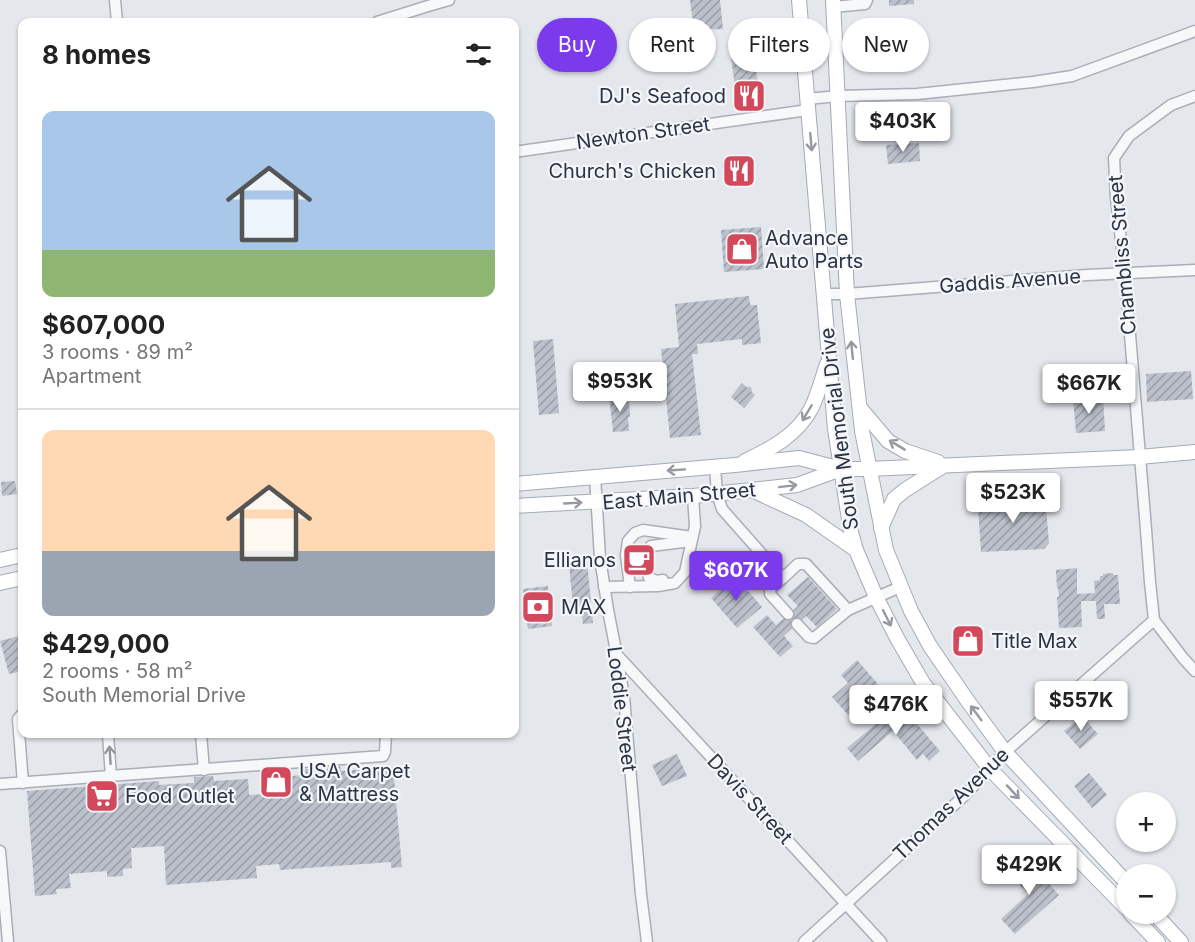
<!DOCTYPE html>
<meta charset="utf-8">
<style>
body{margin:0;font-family:Inter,sans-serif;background:#f2f2f2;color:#222;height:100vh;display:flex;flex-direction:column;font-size:22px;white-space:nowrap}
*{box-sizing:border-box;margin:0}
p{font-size:20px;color:#767676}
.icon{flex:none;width:33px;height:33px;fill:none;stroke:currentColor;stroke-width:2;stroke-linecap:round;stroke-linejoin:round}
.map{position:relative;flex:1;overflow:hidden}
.side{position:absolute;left:18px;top:18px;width:501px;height:720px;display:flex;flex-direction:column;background:#fff;border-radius:12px;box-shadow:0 2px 4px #0004}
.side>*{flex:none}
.hud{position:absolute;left:537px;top:18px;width:567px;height:54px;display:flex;gap:12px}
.controls{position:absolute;left:1116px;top:792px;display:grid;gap:12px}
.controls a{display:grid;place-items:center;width:60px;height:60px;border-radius:50%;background:#fff;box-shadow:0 2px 4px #0004;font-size:30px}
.price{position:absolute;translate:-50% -51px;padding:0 14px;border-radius:6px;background:#fff;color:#222;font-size:20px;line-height:39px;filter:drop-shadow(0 2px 3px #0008)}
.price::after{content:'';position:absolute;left:50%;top:36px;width:18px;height:14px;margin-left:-9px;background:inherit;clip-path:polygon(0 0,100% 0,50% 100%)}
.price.selected{background:#7c3aed;color:#fff}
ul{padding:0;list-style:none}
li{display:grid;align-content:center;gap:12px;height:318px;padding:0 24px}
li+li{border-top:2px solid #e0e0e0}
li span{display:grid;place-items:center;height:186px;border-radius:12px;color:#555}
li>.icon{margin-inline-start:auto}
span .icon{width:108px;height:108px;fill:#fffc;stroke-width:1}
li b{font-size:26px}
h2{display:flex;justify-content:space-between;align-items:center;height:72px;padding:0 24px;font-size:26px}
.tag{padding:0 21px;border-radius:27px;background:#fff;box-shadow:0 2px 4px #0004;font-size:21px;line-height:54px}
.tag.selected{background:#7c3aed;color:#fff}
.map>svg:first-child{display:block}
</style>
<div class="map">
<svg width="1195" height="942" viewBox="0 0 1195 942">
<defs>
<pattern id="building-hatch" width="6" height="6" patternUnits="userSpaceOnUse" patternTransform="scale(1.5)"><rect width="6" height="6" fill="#bbc0ca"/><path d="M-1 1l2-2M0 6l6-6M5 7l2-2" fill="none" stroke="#989da6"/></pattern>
</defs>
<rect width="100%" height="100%" fill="#e4e7ec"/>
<g fill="url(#building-hatch)">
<polygon points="690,0 720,0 723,29 694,30"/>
<polygon points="889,0 914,0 914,4 889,6"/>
<polygon points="754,54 760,99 737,102 731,57"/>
<polygon points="919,143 920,161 888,164 886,145"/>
<polygon points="752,159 755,179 725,184 722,163"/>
<polygon points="761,227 764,269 724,272 721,230"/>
<polygon points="749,296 750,305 757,305 761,343 742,345 742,339 697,344 698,354 692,354 701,435 670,438 661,349 679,347 675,304"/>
<polygon points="553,339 559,413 539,415 533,341"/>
<polygon points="1191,371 1193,399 1147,402 1146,374"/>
<polygon points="742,383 748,388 749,386 752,389 751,391 755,395 744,408 731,397"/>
<polygon points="624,393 625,402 629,402 630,417 628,417 629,431 613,432 609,394"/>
<polygon points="1103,397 1105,431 1076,433 1073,399"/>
<polygon points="22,441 22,461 21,461 19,442"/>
<polygon points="15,481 17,494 2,496 1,482"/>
<polygon points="1045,496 1049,543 1044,549 981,552 978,507 983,500"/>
<polygon points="643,551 645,569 636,570 634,552"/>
<polygon points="587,562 593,623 583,624 581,606 573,607 569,564"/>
<polygon points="1077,568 1077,594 1095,593 1094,581 1100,580 1100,576 1103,576 1103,574 1113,573 1113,575 1118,575 1120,604 1104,604 1105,619 1097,619 1096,601 1081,601 1082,627 1059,628 1057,597 1059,597 1058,588 1057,588 1056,570"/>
<polygon points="736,577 762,607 737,628 711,598"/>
<polygon points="808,577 837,609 817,627 806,616 784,636 793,646 780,657 753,627 767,615 776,625 798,606 787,595"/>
<polygon points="548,586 552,626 528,629 523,589"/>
<polygon points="973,625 985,642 963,656 952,640"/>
<polygon points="19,636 22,650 22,671 9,674 0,641"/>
<polygon points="857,660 878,684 868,693 870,696 848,715 832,697 848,683 841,675"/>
<polygon points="900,704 940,751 929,761 923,754 917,760 893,731 858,761 847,748"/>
<polygon points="1082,716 1098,734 1080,749 1064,731"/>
<polygon points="677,754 687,776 662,786 652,765"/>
<polygon points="340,766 341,771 393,767 402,867 391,868 391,862 280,870 279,864 256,866 257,878 166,885 164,846 131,848 132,868 123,869 123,876 107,877 107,871 69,874 71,888 56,889 57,894 35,896 27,791 159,781 159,785 194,783 194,777 213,776 214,781 248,779 249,795 264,794 263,778 304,775 304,769"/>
<polygon points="1089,773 1107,795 1092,808 1074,786"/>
<polygon points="1026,858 1059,895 1015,934 1001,919 1028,894 1009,873"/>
</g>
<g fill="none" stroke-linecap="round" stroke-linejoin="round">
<defs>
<g id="minor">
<polyline points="115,0 117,22"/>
<polyline points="833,7 865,4 867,0"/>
<polyline points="377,22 428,6 449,0"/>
<polyline points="807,99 838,96 917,94 1033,82 1072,76 1195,31"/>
<polyline points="514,152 808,110"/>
<polyline points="824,294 847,294 1087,275 1195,270"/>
<polyline points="715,467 717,494 722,509 783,578 798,564 806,564 848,610 900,587"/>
<polyline points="595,476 600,558 608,610 617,656 624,697 641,894 647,942"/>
<polyline points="783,578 770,589 770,594 788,614"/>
<polyline points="663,580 657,581 649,578 646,552 651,546 691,541"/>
<polyline points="604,587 658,586 675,583 685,572 695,526 693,496"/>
<polyline points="630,587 626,555 628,541 635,533 643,530 692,537"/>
<polyline points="1154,620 1150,582 1145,517 1125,274 1116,198 1114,158 1129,136 1171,105 1195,96"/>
<polyline points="1154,620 1183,658 1195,671"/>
<polyline points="797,624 809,637 814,638 848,610"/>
<polyline points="618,656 881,942"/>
<polyline points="22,714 18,719 23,783"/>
<polyline points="108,734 111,777"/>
<polyline points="201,734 204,770"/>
<polyline points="0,784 383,756 385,752 386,734"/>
<polyline points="0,851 8,942"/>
<polyline points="804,942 965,795 1005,752 1154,620"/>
</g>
<g id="major">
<polyline points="799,0 835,429 851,532 856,550 876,597 897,638 923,683 990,769 1126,908"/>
<polyline points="833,0 847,294 862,431 886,550 911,611 930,646 967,700 1005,752 1126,882"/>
<polyline points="860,408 888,441 905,451 938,462"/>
<path d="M745,461C771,449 797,435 811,409C818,395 822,379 827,364"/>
<polyline points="514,484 735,465 799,458 841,469 868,469 1139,457 1195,452"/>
<polyline points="754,491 806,515 856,550"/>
<polyline points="514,506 693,496 752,490 797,485 841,469"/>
<polyline points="881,528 894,499 905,490 943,466"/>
<polyline points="0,560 22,555"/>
<polyline points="0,583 22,578"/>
<polyline points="1131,914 1158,942"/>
<polyline points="1155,914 1181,942"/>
</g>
</defs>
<use href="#minor" stroke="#a9aeb7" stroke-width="13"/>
<use href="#major" stroke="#a3abb8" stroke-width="16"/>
<use href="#minor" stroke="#f7f8fa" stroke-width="10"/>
<use href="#major" stroke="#fff" stroke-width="14"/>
</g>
<defs><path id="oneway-shaft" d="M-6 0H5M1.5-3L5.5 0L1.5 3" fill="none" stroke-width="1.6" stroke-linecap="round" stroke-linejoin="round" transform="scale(1.5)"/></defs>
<g stroke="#959aa2">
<use href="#oneway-shaft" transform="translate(811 142) rotate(85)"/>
<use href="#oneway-shaft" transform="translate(852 350) rotate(-96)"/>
<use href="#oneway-shaft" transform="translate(807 413) rotate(121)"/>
<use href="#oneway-shaft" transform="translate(897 445) rotate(-149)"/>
<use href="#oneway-shaft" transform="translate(676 470) rotate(176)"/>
<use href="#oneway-shaft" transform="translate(788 486) rotate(-7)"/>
<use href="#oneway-shaft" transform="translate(573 503) rotate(-3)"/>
<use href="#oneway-shaft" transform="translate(887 618) rotate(63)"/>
<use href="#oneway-shaft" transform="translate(976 713) rotate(-127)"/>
<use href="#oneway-shaft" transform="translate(1013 792) rotate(47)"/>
</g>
<use stroke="#9196a0" href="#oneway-shaft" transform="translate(110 755) rotate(-94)"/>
<defs>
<symbol id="restaurant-square" viewBox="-11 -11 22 22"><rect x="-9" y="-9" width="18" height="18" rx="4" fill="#d1495b" stroke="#f4f6f9"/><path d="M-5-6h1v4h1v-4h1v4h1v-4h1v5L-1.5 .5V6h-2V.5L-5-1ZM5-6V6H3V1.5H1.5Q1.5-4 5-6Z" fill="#fff"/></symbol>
<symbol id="shop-square" viewBox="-11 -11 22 22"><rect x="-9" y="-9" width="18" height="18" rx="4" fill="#d1495b" stroke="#f4f6f9"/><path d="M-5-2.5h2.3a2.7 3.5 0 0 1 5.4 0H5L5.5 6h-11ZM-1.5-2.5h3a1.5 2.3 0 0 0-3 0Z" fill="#fff"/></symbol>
<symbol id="cafe-square" viewBox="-11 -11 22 22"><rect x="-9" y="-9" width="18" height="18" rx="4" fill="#d1495b" stroke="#f4f6f9"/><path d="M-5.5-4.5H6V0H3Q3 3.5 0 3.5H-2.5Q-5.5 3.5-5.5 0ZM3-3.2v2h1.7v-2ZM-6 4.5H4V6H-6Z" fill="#fff"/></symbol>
<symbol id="bank-square" viewBox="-11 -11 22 22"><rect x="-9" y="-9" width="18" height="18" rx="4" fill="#d1495b" stroke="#f4f6f9"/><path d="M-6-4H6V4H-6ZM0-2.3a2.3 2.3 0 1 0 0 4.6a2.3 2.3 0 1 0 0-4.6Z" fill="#fff"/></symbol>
<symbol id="supermarket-square" viewBox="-11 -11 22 22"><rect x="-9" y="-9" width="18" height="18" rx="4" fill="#d1495b" stroke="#f4f6f9"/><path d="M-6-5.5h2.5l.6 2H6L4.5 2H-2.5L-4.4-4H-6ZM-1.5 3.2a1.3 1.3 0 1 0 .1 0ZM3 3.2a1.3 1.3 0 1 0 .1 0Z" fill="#fff"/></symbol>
</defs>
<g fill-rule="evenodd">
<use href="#restaurant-square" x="730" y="77" width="38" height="38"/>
<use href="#restaurant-square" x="720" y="152" width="38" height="38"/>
<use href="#shop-square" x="723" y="230" width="38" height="38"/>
<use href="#cafe-square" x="620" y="541" width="38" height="38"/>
<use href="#bank-square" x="519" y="588" width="38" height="38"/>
<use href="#shop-square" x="949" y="622" width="38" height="38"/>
<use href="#shop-square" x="257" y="763" width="38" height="38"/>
<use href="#supermarket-square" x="83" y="777" width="38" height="38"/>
</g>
<g text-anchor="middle" stroke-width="4.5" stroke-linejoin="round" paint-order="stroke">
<g font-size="20" fill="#2b3445" stroke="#f4f6f9" text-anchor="start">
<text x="726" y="103" text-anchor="end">DJ's Seafood</text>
<text x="716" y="178" text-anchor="end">Church's Chicken</text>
<text x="765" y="245">Advance<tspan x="765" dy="23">Auto Parts</tspan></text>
<text x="616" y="567" text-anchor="end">Ellianos</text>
<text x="561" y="614">MAX</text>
<text x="991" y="648">Title Max</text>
<text x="299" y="778">USA Carpet<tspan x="299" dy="23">&amp; Mattress</tspan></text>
<text x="125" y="803">Food Outlet</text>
</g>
<g font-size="20" fill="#2b3445" stroke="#f4f6f9">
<text transform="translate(643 133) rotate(-8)" y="7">Newton Street</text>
<text transform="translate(1122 255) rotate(-95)" y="7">Chambliss Street</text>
<text transform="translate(1010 281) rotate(-4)" y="7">Gaddis Avenue</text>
<text transform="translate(839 429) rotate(-97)" y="7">South Memorial Drive</text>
<text transform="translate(679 496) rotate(-5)" y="7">East Main Street</text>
<text transform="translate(622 709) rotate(83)" y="7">Loddie Street</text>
<text transform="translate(750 799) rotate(47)" y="7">Davis Street</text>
<text transform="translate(951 804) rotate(-44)" y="7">Thomas Avenue</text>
</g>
</g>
</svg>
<div class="controls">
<a>+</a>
<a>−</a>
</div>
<b class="price" style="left:903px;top:153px">$403K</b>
<b class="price" style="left:620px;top:413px">$953K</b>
<b class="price" style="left:1089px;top:415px">$667K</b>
<b class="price" style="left:1013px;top:524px">$523K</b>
<b class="price selected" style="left:736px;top:602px">$607K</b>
<b class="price" style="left:1081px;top:732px">$557K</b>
<b class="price" style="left:896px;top:736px">$476K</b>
<b class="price" style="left:1029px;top:896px">$429K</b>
<div class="hud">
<a class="tag selected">Buy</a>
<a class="tag">Rent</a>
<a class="tag">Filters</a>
<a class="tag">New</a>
</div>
<section class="side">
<h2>8 homes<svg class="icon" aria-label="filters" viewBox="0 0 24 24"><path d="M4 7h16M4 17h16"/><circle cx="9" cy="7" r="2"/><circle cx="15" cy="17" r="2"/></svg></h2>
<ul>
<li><span style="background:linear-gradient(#a9c7e8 75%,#8fb573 0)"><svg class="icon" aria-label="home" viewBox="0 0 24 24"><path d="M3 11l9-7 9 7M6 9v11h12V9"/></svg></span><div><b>$607,000</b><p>3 rooms · 89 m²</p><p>Apartment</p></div></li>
<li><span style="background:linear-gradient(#ffd9b3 65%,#9aa5b1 0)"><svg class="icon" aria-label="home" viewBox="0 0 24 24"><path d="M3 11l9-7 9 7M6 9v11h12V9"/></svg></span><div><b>$429,000</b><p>2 rooms · 58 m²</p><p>South Memorial Drive</p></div></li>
</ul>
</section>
</div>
